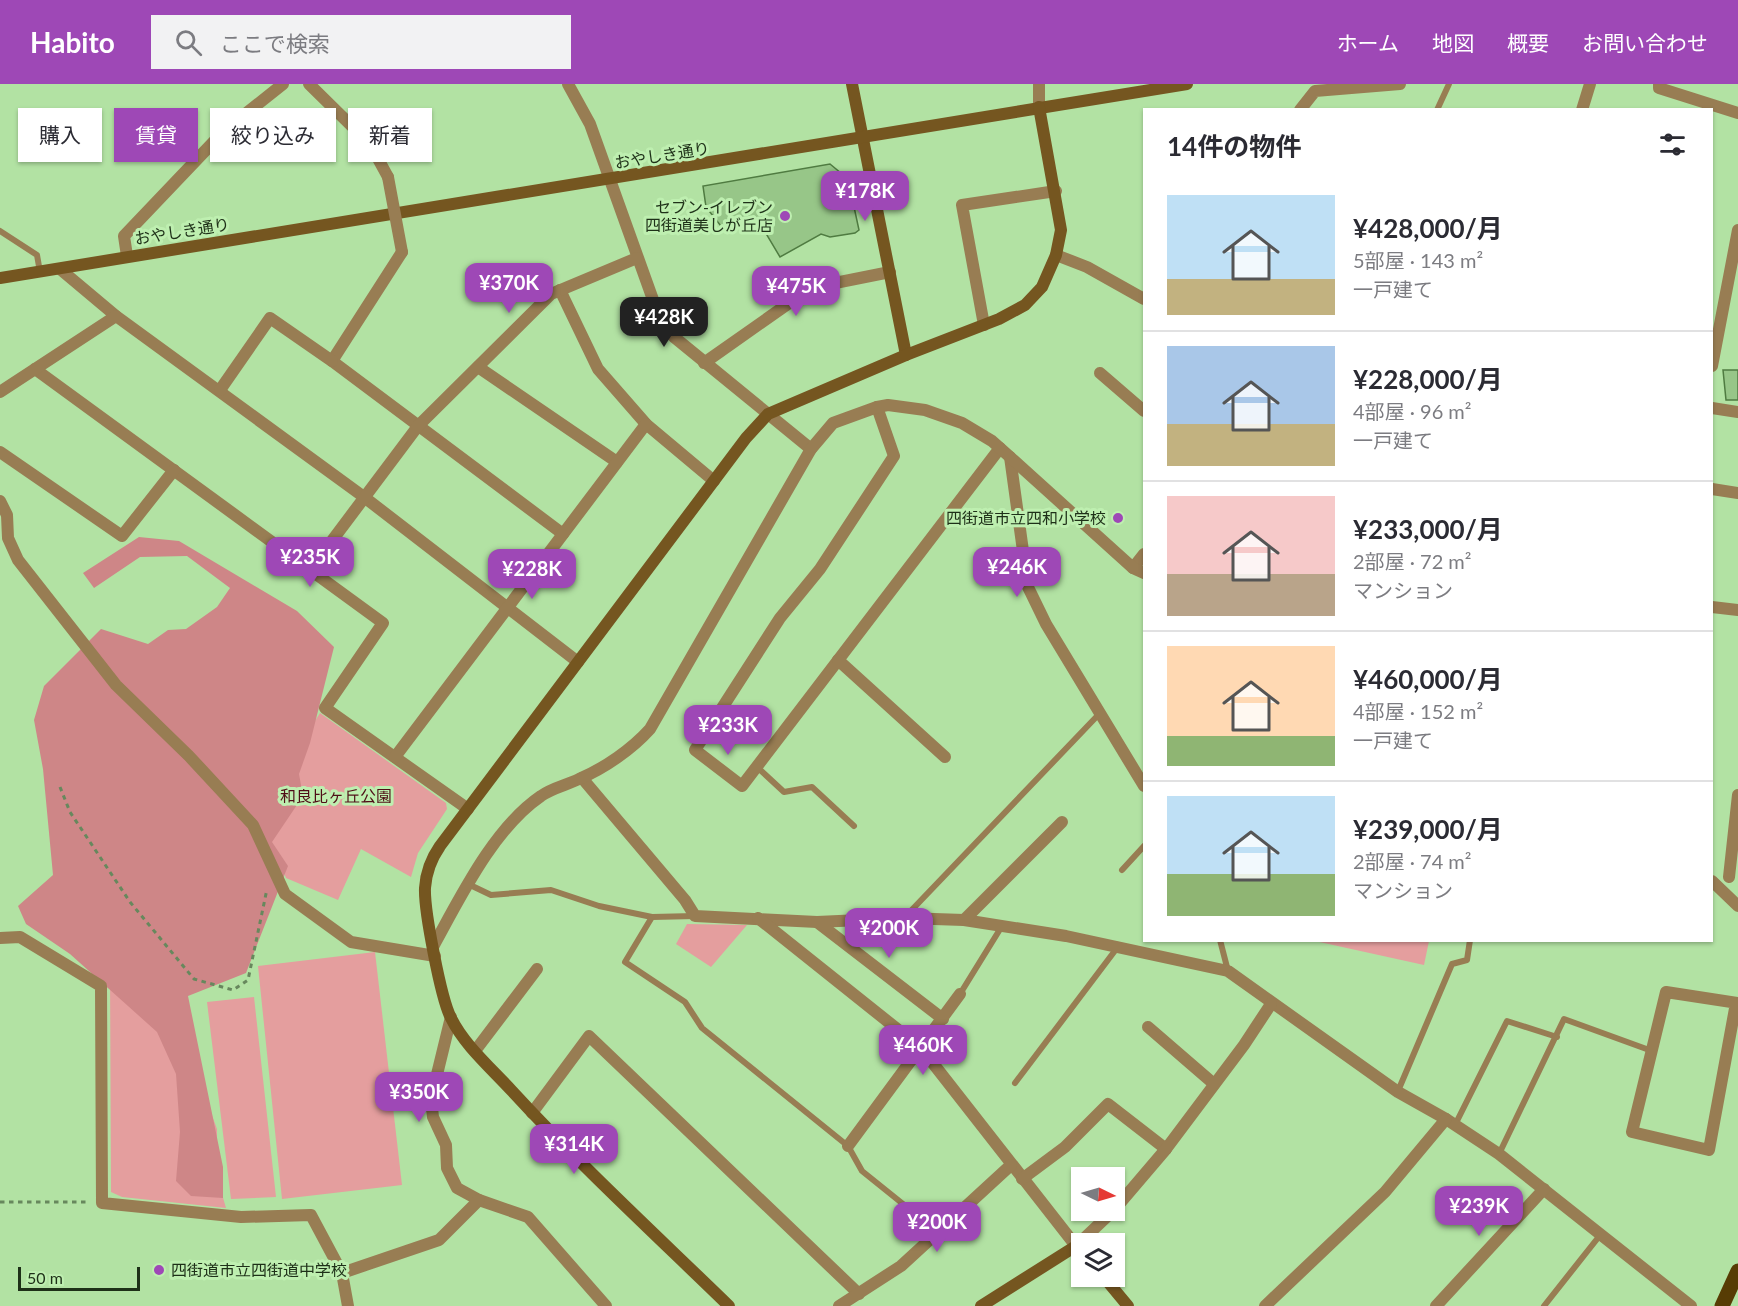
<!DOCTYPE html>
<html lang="ja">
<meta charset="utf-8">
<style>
body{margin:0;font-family:Lato,"Noto Sans JP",sans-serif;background:#f2f2f3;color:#2b2b33;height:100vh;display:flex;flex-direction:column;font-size:22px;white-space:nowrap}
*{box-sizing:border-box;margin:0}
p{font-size:20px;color:#7c7c81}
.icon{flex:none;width:33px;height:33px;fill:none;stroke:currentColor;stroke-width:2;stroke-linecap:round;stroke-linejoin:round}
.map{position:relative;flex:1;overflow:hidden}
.sheet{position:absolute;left:1143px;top:24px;width:570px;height:834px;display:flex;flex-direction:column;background:#fff;border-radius:0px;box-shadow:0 2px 4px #0004}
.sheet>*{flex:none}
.guide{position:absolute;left:18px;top:24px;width:570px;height:54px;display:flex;gap:12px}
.needle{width:39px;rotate:95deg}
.tools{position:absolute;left:1071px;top:1083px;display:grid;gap:12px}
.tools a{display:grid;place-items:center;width:54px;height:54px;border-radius:0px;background:#fff;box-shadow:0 2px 4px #0004;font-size:30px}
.scale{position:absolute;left:18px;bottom:15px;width:122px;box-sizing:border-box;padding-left:6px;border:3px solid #1e3018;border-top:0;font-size:16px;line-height:21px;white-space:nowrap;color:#1e3018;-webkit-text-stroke:4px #beefb0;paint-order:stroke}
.price{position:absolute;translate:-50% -51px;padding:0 14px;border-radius:12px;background:#9e48b6;color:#fff;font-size:20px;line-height:39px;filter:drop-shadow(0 2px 3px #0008)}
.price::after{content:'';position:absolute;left:50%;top:36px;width:18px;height:14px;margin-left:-9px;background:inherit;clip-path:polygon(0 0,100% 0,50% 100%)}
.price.selected{background:#222;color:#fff}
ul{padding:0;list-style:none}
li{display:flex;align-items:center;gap:18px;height:150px;padding:0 24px}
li+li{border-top:2px solid #e1e1e2}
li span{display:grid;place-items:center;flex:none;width:168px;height:120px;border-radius:0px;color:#555}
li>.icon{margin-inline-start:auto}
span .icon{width:72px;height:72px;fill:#fffc;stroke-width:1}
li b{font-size:26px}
h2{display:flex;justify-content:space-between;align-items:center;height:72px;padding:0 24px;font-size:26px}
.tag{padding:0 21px;border-radius:0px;background:#fff;box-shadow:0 2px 4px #0004;font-size:21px;line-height:54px}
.tag.selected{background:#9e48b6;color:#fff}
header{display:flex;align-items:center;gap:36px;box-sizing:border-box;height:84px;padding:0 30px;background:#9e48b6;color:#fff}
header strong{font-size:28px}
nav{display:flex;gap:33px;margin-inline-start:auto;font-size:21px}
.search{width:420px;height:54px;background:#f2f2f3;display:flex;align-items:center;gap:15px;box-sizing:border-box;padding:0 21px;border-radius:0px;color:#7c7c81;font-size:22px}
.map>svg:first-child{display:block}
</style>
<header>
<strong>Habito</strong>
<div class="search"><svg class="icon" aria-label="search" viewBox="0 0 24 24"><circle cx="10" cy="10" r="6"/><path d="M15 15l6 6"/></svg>ここで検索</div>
<nav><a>ホーム</a><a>地図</a><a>概要</a><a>お問い合わせ</a></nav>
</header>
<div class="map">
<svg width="1738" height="1222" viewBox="0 0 1738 1222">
<rect width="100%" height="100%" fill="#b2e2a3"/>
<g fill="#e49e9e">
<polygon points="320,629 446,719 447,725 418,769 411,793 361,765 338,816 286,794 259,726"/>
<polygon points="687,840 747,841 711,883 676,860"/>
<polygon points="1315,857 1429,857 1424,881"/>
<polygon points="375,868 402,1101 282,1115 258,882"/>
<polygon points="110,889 193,979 217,1045 217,1093 226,1124 122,1113 111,1108"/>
<polygon points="254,913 276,1113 231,1115 207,918"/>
</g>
<polygon fill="#ce8687" points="139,453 179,457 297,527 334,563 310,659 299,690 303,712 272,758 288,782 246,889 188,912 223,1083 223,1114 191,1112 176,1097 180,1048 176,990 157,948 70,870 26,840 18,822 53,791 43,685 34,636 44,602 101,545 148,560 168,546 186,545 217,523 230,504 187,472 140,473 94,504 83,489"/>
<g fill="#97c688" stroke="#4f7b41" stroke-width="1.5">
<polygon points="830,80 848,95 859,146 855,149 830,153 821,150 780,173 761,141 724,146 706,123 703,102"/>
<polygon points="1723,286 1738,286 1738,316 1726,316"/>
</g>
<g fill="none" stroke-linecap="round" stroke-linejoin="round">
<g stroke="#67885d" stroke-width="3" stroke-dasharray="4.5 4.5" stroke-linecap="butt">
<polyline points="60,703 70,728 130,818 194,895 233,906 248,896 267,805"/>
<polyline points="0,1118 88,1118"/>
</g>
<g stroke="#987d53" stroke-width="6">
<polyline points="1437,26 1449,0"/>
<polyline points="0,147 37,171 40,188"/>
<polyline points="757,683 784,708 812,703 854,742"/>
<polyline points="1122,786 1144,762"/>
<polyline points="468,800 491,811 551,806 599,822 652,833"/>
<polyline points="695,832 652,833 625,878 685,918 702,944 848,1062 862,1087 908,1124"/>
<polyline points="905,833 1101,628"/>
<polyline points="1220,856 1228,887"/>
<polyline points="960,910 1002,842"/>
<polyline points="1015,999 1117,864"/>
<polyline points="1398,1007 1452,880 1467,876 1470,856"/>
<polyline points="1455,1041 1507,937 1557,953"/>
<polyline points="1499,1070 1564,935 1652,967"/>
<polyline points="1544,1222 1601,1150"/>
</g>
<g stroke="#987d53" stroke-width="12">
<polyline points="309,0 370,60 388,93"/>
<polyline points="568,0 590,40 656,224 674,253 811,365"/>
<polyline points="1659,0 1659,4 1738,29"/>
<polyline points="1039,23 1039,0"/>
<polyline points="1300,26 1315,7 1400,0"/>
<polyline points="1582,26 1590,0"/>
<polyline points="402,168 332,277 563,450"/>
<polyline points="1056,171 1087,183 1144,215"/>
<polyline points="127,172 124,152 224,47 283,0"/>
<polyline points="60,185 116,232 364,413 578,578"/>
<polyline points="560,206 598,285 646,340 714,397"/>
<polyline points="984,241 962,121 1056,107"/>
<polyline points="704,279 802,210 830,200 890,188"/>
<polyline points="1712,282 1738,146"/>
<polyline points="478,283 617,378"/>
<polyline points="35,285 383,539 325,624 468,725"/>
<polyline points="1100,289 1144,327"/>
<polyline points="220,306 270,234 332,277"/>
<polyline points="0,308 116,232"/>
<polyline points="877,323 894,372 820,485 780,534 695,666 742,702 1000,364"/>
<polyline points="1712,324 1738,328"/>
<polyline points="0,368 122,452 174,386"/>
<polyline points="1010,373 1028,503 1046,540 1144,702"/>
<polyline points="1712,405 1738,409"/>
<polyline points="0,417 7,431 8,454 18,476 116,601 189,672 253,741 285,810 351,858 435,872"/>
<polyline points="1133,484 1144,470"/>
<polyline points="310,486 418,342 551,210 637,174"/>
<polyline points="1712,523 1738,526"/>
<polyline points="838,576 945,673"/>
<polyline points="395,673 646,340"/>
<polyline points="582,694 685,816 695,832 817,838 904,834 964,836 1066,852 1228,887 1398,1008 1446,1035 1499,1070 1691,1222"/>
<polyline points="1729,793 1738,711"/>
<polyline points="1712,797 1738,822"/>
<polyline points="758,834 921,964 1076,1162 1114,1126"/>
<polyline points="964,836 1062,738"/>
<polyline points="817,838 943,935"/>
<polyline points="0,854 20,853 101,902 102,1119 241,1133 311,1131 342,1189 348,1222"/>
<path d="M434,861C461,812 494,744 541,712C552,704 567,701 579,695C605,684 632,665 650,645L811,365L833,339L877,323L888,321L925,326L962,339L992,357L1010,373L1133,484L1144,489"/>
<polyline points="1736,919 1709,1066 1632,1048 1666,908 1738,919"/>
<polyline points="451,933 431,1015 433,1033 446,1061 447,1084 457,1104 479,1116 528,1133 606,1222"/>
<polyline points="1148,943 1214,1000"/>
<polyline points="475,967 537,885"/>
<polyline points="532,1029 589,952 859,1210"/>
<polyline points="848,1062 960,910"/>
<polyline points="1022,1095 1065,1063 1108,1020 1166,1065"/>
<polyline points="1114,1126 1166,1065 1244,961 1271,920"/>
<polyline points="342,1189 439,1156 479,1116"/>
<polyline points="839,1222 901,1182 1011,1081"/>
<polyline points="1265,1222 1385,1108 1446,1035"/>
<polyline points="1436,1222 1544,1105"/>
</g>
<g stroke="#755620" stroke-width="12">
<polyline points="852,0 906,271"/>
<polyline points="0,194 1187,0"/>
<polyline points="1103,1192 1128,1222"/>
<path d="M729,1222C656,1151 581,1082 512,1007C492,985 464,961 451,934C441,915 424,826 425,804C426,788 431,775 440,762L746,354L768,330L906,271L999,235L1025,221L1042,203L1056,171L1061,146L1039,23"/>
<polyline points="981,1222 1076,1162 1082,1168"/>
</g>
<polyline stroke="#573c04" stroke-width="15" points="1722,1222 1738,1187"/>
<polyline stroke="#987d53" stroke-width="12" points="388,93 402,168"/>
</g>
<g fill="#9e48b6" stroke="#beefb0" stroke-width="2">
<circle cx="785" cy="132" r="6"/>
<circle cx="1118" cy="434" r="6"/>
<circle cx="159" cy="1186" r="6"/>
</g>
<g text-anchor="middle" stroke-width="6" stroke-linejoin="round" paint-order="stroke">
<g font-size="16" fill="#1e3018" stroke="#beefb0">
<text transform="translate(662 71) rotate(-9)" y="6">おやしき通り</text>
<text transform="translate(182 147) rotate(-9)" y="6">おやしき通り</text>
</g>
<g font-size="16" fill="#1e3018" stroke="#beefb0" text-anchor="end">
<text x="773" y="129">セブン-イレブン<tspan x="773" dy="18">四街道美しが丘店</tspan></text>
<text x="1106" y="440">四街道市立四和小学校</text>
<text x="171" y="1192" text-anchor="start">四街道市立四街道中学校</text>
</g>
<g font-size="16" fill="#4f0e17" stroke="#beefb0">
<text x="336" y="718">和良比ヶ丘公園</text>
</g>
</g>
</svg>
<div class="tools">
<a><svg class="needle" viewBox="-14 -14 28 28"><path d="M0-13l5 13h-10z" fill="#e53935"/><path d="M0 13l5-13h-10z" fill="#7c7c81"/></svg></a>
<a><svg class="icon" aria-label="layers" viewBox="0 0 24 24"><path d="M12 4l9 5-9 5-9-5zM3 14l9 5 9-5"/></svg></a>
</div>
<div class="scale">50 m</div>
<b class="price" style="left:865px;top:138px">¥178K</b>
<b class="price" style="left:509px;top:230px">¥370K</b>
<b class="price" style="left:796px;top:233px">¥475K</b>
<b class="price selected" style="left:664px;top:264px">¥428K</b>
<b class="price" style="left:310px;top:504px">¥235K</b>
<b class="price" style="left:1017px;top:514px">¥246K</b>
<b class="price" style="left:532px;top:516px">¥228K</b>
<b class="price" style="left:728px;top:672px">¥233K</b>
<b class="price" style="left:889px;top:875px">¥200K</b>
<b class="price" style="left:923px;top:992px">¥460K</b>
<b class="price" style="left:419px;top:1039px">¥350K</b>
<b class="price" style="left:574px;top:1091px">¥314K</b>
<b class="price" style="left:1479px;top:1153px">¥239K</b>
<b class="price" style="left:937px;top:1169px">¥200K</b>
<div class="guide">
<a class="tag">購入</a>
<a class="tag selected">賃貸</a>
<a class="tag">絞り込み</a>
<a class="tag">新着</a>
</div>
<section class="sheet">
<h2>14件の物件<svg class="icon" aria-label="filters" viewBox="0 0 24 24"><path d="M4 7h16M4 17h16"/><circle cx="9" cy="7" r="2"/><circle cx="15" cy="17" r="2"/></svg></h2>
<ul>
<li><span style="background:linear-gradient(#bfe0f5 70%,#c2b280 0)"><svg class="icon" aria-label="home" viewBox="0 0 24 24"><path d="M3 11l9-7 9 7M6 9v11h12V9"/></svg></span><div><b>¥428,000/月</b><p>5部屋 · 143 m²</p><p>一戸建て</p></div></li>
<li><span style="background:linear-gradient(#a9c7e8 65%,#c2b280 0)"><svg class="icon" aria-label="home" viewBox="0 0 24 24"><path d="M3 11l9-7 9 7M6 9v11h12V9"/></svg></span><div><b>¥228,000/月</b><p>4部屋 · 96 m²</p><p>一戸建て</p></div></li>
<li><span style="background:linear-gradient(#f6c9c9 65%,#b9a48a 0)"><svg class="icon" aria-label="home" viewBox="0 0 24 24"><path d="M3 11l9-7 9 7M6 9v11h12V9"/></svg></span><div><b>¥233,000/月</b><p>2部屋 · 72 m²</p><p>マンション</p></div></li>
<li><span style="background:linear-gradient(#ffd9b3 75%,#8fb573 0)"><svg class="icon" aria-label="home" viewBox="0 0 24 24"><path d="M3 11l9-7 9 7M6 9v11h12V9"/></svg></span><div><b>¥460,000/月</b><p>4部屋 · 152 m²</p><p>一戸建て</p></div></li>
<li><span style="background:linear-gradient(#bfe0f5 65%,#8fb573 0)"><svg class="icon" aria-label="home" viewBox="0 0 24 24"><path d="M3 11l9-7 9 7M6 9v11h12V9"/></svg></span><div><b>¥239,000/月</b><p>2部屋 · 74 m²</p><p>マンション</p></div></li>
</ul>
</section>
</div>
